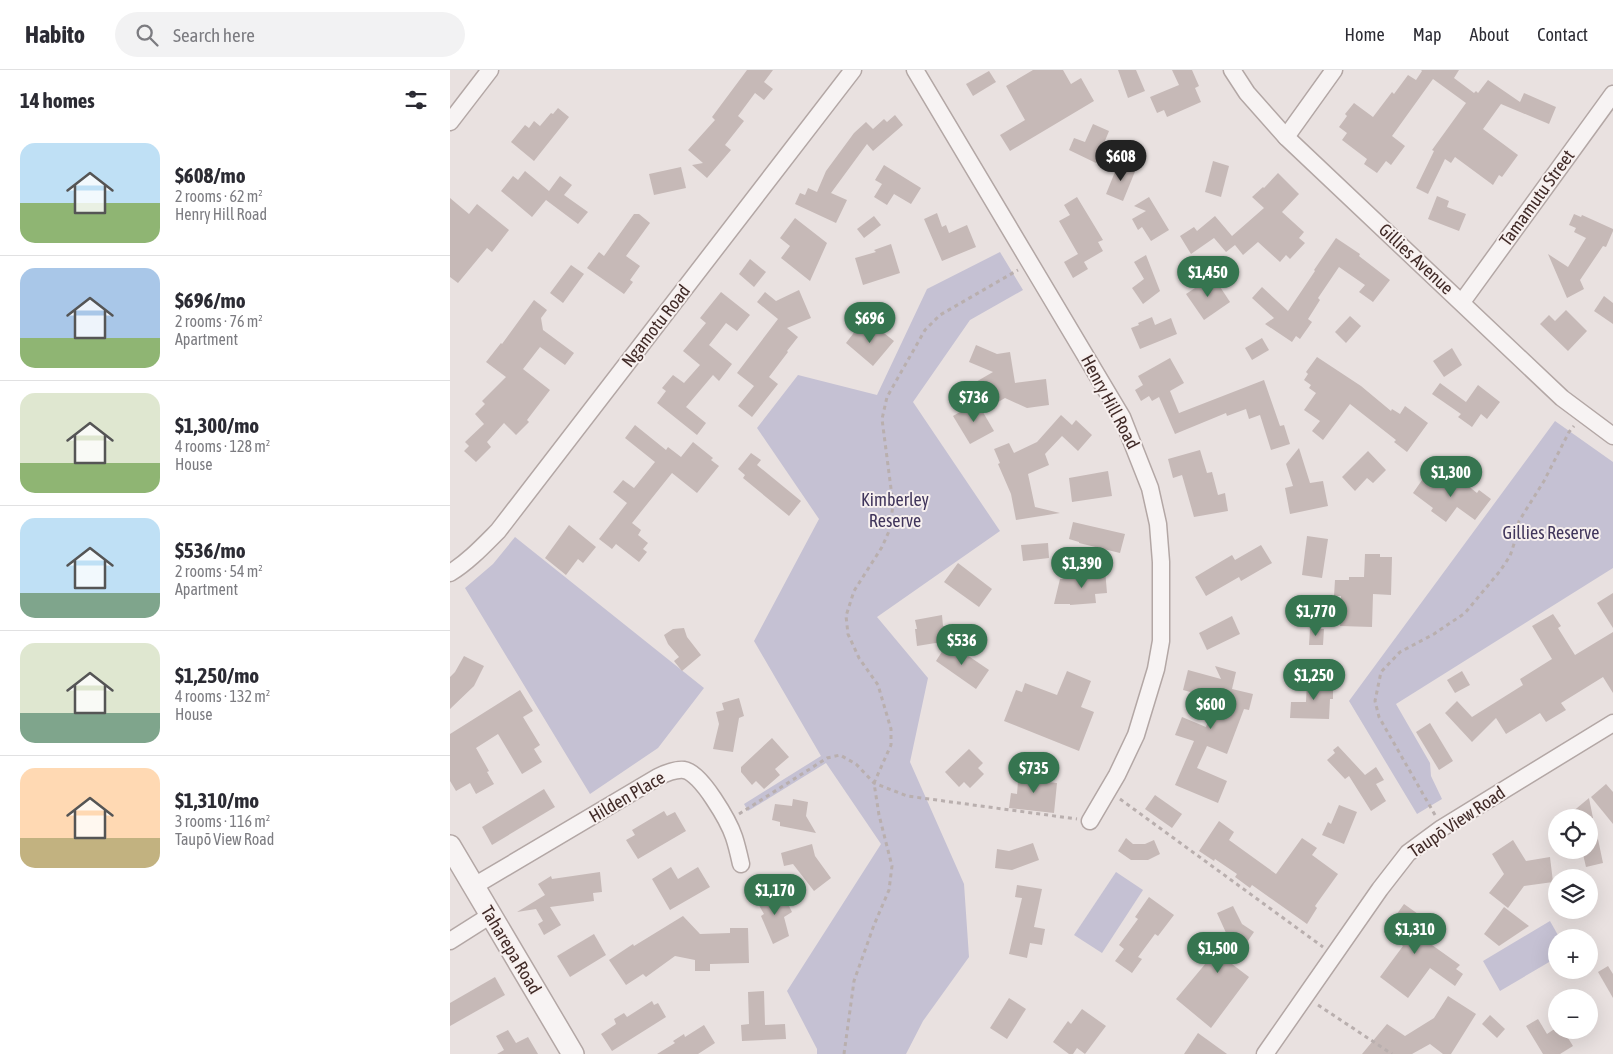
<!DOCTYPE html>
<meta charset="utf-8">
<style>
body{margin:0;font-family:"Asap Condensed",sans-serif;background:#f2f2f3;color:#2b2b33;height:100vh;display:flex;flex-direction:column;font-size:19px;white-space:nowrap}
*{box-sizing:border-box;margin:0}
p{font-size:16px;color:#7c7c81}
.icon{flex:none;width:28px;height:28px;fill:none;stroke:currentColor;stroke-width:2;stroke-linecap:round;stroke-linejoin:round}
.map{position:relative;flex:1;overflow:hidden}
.panel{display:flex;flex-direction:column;background:#fff;width:450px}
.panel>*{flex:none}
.fabs{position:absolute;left:1098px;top:739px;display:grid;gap:10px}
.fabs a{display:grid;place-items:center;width:50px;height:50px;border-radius:50%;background:#fff;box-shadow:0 5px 20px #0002;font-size:25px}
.price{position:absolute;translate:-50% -42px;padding:0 11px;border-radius:18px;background:#367550;color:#fff;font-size:16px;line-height:32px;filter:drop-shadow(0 1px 2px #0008)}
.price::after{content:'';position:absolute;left:50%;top:30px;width:15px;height:11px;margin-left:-8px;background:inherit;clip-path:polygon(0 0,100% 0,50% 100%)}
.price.on{background:#222;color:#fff}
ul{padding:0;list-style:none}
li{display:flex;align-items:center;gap:15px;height:125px;padding:0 20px}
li+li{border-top:1px solid #e1e1e2}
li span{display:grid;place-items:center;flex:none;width:140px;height:100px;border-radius:15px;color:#555}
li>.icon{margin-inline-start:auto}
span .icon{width:60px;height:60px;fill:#fffc;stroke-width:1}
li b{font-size:21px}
h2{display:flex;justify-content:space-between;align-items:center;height:60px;padding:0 20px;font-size:21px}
header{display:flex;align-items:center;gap:30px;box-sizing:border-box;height:70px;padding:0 25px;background:#fff;border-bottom:1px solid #e1e1e2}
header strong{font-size:24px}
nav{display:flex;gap:28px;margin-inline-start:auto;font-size:18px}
.search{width:350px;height:45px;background:#f2f2f3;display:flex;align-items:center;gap:12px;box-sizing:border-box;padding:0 18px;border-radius:28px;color:#7c7c81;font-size:19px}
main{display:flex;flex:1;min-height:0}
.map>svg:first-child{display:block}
</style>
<header>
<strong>Habito</strong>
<div class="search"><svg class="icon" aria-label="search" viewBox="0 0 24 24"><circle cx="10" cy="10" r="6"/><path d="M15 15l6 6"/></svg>Search here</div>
<nav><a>Home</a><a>Map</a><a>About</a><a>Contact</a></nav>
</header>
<main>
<section class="panel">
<h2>14 homes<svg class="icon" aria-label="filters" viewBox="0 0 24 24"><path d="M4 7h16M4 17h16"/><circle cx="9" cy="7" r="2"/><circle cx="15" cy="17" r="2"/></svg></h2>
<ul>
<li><span style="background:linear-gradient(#bfe0f5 60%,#8fb573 0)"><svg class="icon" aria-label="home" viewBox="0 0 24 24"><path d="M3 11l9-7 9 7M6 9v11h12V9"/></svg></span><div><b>$608/mo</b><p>2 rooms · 62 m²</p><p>Henry Hill Road</p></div></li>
<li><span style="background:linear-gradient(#a9c7e8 70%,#8fb573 0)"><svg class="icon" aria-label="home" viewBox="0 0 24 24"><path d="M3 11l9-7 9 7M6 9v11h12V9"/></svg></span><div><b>$696/mo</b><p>2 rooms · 76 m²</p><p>Apartment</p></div></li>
<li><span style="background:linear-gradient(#dfe7d0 70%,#8fb573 0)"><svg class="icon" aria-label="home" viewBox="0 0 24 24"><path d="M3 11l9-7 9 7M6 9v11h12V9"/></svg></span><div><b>$1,300/mo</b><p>4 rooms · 128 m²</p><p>House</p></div></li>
<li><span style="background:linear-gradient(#bfe0f5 75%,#7fa58c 0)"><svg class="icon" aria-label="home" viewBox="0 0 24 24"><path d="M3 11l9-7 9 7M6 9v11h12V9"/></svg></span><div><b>$536/mo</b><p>2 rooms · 54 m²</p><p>Apartment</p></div></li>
<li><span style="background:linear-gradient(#dfe7d0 70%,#7fa58c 0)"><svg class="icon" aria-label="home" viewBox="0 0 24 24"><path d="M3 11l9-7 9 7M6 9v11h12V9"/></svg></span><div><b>$1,250/mo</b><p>4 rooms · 132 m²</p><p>House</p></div></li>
<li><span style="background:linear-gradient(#ffd9b3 70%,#c2b280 0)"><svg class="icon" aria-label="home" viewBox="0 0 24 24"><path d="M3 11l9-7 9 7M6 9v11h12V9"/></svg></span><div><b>$1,310/mo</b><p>3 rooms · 116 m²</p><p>Taupō View Road</p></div></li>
</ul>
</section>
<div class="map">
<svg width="1163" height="984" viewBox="0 0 1163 984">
<rect width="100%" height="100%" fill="#e9e1e0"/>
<g fill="#c5c1d3">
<polygon points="550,182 573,220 520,250 463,332 550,461 427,547 478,608 460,692 514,814 519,887 473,951 456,984 367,984 367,979 337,921 431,774 376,693 298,741 294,734 371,686 304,571 369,449 307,358 348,305 427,325 477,219"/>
<polygon points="1105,351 1163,392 1163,498 946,634 980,693 981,706 992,729 967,744 899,631"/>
<polygon points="65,467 254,618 208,678 140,724 15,518 43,494"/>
<polygon points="666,802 693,820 652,883 624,865"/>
<polygon points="1100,851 1109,867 1106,868 1106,888 1050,921 1033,891"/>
</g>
<g fill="#c6b9b7">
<polygon points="297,0 323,0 314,12 323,19 314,30 305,23 288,46 294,51 275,75 281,80 257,108 242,95 253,93 238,80 265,50 262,47"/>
<polygon points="583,0 613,0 621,14 631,8 644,31 560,81 550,65 575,50 556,16"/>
<polygon points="668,0 686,0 695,21 678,28"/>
<polygon points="722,0 742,0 749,16 745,18 751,32 717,47 714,40 707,43 700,27 729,15"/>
<polygon points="971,0 1009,0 1004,8 1024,23 1026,21 1028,23 1038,10 1070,32 1074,23 1106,37 1099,54 1051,34 1033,59 1068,85 1052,107 1049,105 1043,115 1005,87 1001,93 995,89 978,124 966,118 984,81 982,80 1016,33 983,9 942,66 955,76 941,95 936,91 927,103 914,94 917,89 892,70 897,63 889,57 897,46 895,44 904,33 923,47 942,22 944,24 958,5 966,10 972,1"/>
<polygon points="539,1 546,12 523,26 516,14"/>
<polygon points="108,38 119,47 84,91 61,72 75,55 79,58 84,51 90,56 101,43 103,44"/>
<polygon points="445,45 453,55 423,81 417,74 381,123 397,130 386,153 345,134 350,123 355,125 358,118 367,122 376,101 404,63 416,52 423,59 434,49 437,52"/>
<polygon points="643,54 659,61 646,93 619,80 624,68 635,72"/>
<polygon points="763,91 779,96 771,127 755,122"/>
<polygon points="669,92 686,99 673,131 656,124"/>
<polygon points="434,95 471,118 461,134 444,124 437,135 424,127 432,114 425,110"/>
<polygon points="231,97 236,118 204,125 199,104"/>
<polygon points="75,101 99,121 110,106 122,115 114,125 138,142 128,154 96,130 82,147 51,121 63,106 68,110"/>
<polygon points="828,103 849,124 832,142 854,162 849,168 855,173 840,189 836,185 830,192 808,172 793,185 785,175 776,182 764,168 741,184 730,166 744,157 747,161 765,146 782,166 814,138 802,127 813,117 814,118"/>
<polygon points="987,126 999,131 997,137 1016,144 1009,161 978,149"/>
<polygon points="627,127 653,170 648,172 653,181 634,192 638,199 623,208 614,192 628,184 609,151 620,145 614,135"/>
<polygon points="699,127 719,160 701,171 692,157 688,160 682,149 696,141 684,136"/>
<polygon points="0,128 19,144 27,134 59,160 42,182 37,178 8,213 0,207"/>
<polygon points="487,143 492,157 496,155 499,163 517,155 526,177 492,191 474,149"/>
<polygon points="184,144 189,144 200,153 176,186 190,196 180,210 183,212 174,224 137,198 149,182 154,186"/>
<polygon points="1124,144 1131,147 1132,145 1163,159 1163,161 1156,177 1153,176 1130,210 1134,219 1117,228 1098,184 1118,197 1136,168 1124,162 1126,158 1119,155"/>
<polygon points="424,146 431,155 414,168 407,159"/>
<polygon points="345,148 377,173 360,211 331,188 340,176 330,168"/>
<polygon points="886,168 910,184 909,186 940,210 923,232 909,222 915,215 889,197 868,228 870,230 858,249 862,252 850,269 846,266 842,272 815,254 824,248 802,228 812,217 838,241 865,201 864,200"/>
<polygon points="441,174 450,203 413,215 405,188 426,182 424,180"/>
<polygon points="696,185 710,221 693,234 682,218 694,209 684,192"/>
<polygon points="300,189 316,202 304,217 289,204"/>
<polygon points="121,195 134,204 113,233 100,223"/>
<polygon points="763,206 780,232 754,250 736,224"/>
<polygon points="349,220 361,248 337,258 348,267 337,281 338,282 319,307 328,314 302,347 288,336 304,316 287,303 328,249 307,232 315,222 326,231"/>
<polygon points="271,222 300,245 287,261 276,253 259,275 282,294 269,311 263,305 236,337 256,353 247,365 207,333 216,321 212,318 223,305 234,313 250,295 233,281 256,253 250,248"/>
<polygon points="1154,226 1163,233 1163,254 1144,241"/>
<polygon points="84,230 97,240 91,248 93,260 124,283 115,295 90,277 73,299 100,320 77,350 79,352 66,365 54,353 37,372 41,377 26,392 14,381 19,376 15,372 34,354 25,344 35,334 32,331 56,307 36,292 51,273 52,274"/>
<polygon points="1116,240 1137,261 1118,281 1090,254 1099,245 1105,251"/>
<polygon points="900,246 911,256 896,273 885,262"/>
<polygon points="702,247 705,255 721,248 727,264 690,279 681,258 689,255 688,253"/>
<polygon points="409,256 417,262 418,261 424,265 429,259 444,271 423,296 396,273"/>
<polygon points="812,268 819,280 802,290 795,278"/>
<polygon points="526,275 547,284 560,282 565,313 596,309 599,335 577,338 555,328 538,338 524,313 543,302 519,292"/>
<polygon points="1002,278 1012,295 994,307 983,291"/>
<polygon points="867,287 911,316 941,341 942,339 950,344 955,336 978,353 957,382 944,372 946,370 900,334 873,370 862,361 870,351 854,340 866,323 859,318 861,315 854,310 858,304 856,302"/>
<polygon points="720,288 734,313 720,321 729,343 814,310 830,356 834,355 840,374 821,380 810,345 799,349 796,339 777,346 776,343 725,364 709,327 702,331 699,326 691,331 685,320 693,315 688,306"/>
<polygon points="990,313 1016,332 1028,315 1050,332 1037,349 1031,344 1022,357 1008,347 1011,344 982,324"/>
<polygon points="527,332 544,361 520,374 503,346"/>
<polygon points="611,345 622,355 626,350 642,365 628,381 612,366 595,384 599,395 578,404 585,437 610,443 566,450 561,424 548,394 550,393 544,379 559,373 564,383 587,372"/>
<polygon points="185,355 216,380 218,377 231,387 243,372 263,388 261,390 269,396 247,423 222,403 182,453 191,460 188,465 198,473 193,479 197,482 189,492 166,474 162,479 149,469 177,433 163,422 173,410 184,418 205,392 175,368"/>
<polygon points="849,378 860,413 873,411 878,436 840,444 835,418 843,416 836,394"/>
<polygon points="750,380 757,403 762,402 768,425 775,423 778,441 744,447 732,405 723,408 718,389"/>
<polygon points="918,381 936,400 923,413 917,408 905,421 892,407"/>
<polygon points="301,383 311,390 307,395 351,431 339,446 293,408 295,405 288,399"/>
<polygon points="658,401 662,426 622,432 619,408"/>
<polygon points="977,403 998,419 1004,409 1015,417 1017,415 1027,423 1029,420 1041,429 1025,450 1007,437 996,452 981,441 983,438 963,423"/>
<polygon points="623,452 675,464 670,483 629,473 629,472 619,469"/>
<polygon points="119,455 146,477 133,493 128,489 116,505 95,488"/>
<polygon points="857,466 878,469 872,508 852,505"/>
<polygon points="598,473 599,488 573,491 571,475"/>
<polygon points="811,475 822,493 791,511 789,507 756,526 745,507 782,485 785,490"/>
<polygon points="915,484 930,484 930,487 942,487 941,525 923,524 922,557 890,556 891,526 884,526 885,510 899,510 899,507 914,507"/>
<polygon points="508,493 542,519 529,537 494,512"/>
<polygon points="655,499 657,523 645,524 646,533 620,535 620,534 604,534 610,509 642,506 641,500"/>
<polygon points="1163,523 1163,558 1147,533"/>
<polygon points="1103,544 1111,556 1108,558 1125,585 1163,562 1163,623 1153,607 1111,633 1116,640 1096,652 1090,643 1056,664 1046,648 1022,672 995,643 1007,631 1022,647 1073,615 1070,609 1102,589 1082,556"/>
<polygon points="492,545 493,556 496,556 498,571 467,576 465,559 467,559 465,550"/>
<polygon points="782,546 790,564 757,580 749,563"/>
<polygon points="234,558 237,567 251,585 232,601 224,591 229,587 218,574 214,565 223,559"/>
<polygon points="860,559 874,559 873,575 859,575"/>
<polygon points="498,572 539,600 526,619 486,591"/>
<polygon points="14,586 34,596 24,616 0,639 0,607 5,602"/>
<polygon points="765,596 786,602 782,619 803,624 799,640 794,639 777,684 757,676 747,698 777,711 768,733 725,715 744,671 725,665 732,647 756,657 766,629 733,620 738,600 771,609"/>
<polygon points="617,601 641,611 631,637 644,642 629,681 554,651 566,620 572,622 575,613 607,625"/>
<polygon points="1012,601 1020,615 1005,623 997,610"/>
<polygon points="857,610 883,611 883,629 880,629 879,649 840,648 841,632 856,632"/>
<polygon points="70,620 83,641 73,647 90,675 84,679 92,692 72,704 48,664 26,678 39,701 37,702 44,714 26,724 20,713 6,721 0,711 0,664"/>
<polygon points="289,628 294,646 289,648 283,682 263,679 269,654 266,642 274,640 272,633"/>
<polygon points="980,653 1003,691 989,700 966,662"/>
<polygon points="322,668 339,687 325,699 330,705 314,719 306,711 302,715 291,702 291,697"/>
<polygon points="888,676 915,705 926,697 934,710 926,714 936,731 921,741 899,706 895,709 877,690 885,683 883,680"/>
<polygon points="519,679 533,693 528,698 534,704 520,718 514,712 509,717 495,702"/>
<polygon points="569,699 582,700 581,710 607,713 604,743 559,738 561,723 567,724"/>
<polygon points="1156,714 1163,722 1163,754 1141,727"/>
<polygon points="94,719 105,737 42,775 32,757"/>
<polygon points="705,725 732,744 722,758 695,739"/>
<polygon points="1139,728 1143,748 1115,748"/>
<polygon points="343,729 358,732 356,746 366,763 330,756 330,752 322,750 325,734 342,736"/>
<polygon points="889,735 907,742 894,774 872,765 878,752 881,754"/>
<polygon points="214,741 217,746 225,742 236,761 188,789 176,770 185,765 182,760"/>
<polygon points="769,751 784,762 779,770 826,804 852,768 867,778 862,785 888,804 865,836 867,838 857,854 802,815 800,818 785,807 787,804 765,789 764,791 749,781"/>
<polygon points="1139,755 1145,755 1153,793 1136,797 1132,780 1139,780"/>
<polygon points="676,768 683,774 695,774 704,770 710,784 698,790 681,790 668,781"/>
<polygon points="1063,770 1076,791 1100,787 1103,812 1074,816 1058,838 1039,823 1054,804 1042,784"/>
<polygon points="583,773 589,790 562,800 545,798 547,779 559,781"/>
<polygon points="362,774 365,786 381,808 364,821 343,794 334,796 331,783"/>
<polygon points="221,797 228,809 248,797 260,817 220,840 202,809"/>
<polygon points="150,802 152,822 143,823 144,831 100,837 111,855 94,865 88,854 93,851 86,839 67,842 95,825 88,814 101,806 102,809"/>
<polygon points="567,815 592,819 584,857 595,859 592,875 580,873 577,888 559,884 572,828 565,827"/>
<polygon points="331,820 342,842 334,847 339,866 323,874 311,846 314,844 307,832"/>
<polygon points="699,827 724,845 708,866 705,864 688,887 692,889 682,903 665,891 674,879 669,875 688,849 685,847"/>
<polygon points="954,834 978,851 968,865 1010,895 1006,899 1013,904 1005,916 980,898 958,928 930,907 953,876 934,862"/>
<polygon points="783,836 792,854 804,862 782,894 799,907 761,958 726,929 756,893 754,889 782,876 767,843"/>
<polygon points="1054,837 1079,856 1049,876 1034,864"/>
<polygon points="233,846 250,864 280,863 280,858 298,858 299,893 260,894 260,901 245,901 245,890 225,886 196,907 193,904 176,915 159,890 183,874 184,876"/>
<polygon points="144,864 156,885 120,907 107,886"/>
<polygon points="1158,896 1163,904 1163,928 1148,902"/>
<polygon points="45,907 55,925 0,956 0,933"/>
<polygon points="314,921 315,955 335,954 336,969 292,971 291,955 299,954 298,922"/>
<polygon points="998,926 1026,944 1001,984 993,984 980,974 962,984 912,984 937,954 955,966 984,948"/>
<polygon points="559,928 576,939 557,969 540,958"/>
<polygon points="202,931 204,935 208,933 216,947 162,981 151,964 166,954 164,949 174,943 177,947"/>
<polygon points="632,939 656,956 635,984 627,978 623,984 619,984 603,972 618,951 621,954"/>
<polygon points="1040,945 1055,959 1047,968 1032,954"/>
<polygon points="1088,949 1097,964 1103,960 1113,960 1123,976 1110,984 1093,984 1076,956"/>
<polygon points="254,955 265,973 248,984 207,984 225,973 223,971 234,964 235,967"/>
<polygon points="58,960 66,973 78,967 88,984 47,984 54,980 46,966"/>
<polygon points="748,963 777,984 734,984"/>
</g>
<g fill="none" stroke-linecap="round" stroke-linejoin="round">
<defs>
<g id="minor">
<polyline points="465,0 672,347 700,418 708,454 711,492 711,571 706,599 686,665 667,705 640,751"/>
<polyline points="782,0 797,23 836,67 1112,328 1163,366"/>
<polyline points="0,52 40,0"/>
<polyline points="836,67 884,0"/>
<polyline points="1012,232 1163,24"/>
<path d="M0,503C18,492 33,476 48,461L403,0"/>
<path d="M24,816L208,707C216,703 225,699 234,700C251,702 279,752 284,767C287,776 289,785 291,794"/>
<polyline points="0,871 41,845"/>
<polyline points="815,984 930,819 958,783 992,758 1163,653"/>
</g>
<polyline id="tertiary" points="0,776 123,984"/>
</defs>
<use href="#minor" stroke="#b3a7a5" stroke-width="19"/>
<use href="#tertiary" stroke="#b3a7a5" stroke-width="24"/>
<g stroke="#b9afae" stroke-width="3" stroke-dasharray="4 4" stroke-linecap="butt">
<polyline points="670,729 873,877"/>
<polyline points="289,744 377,688 390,685 406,694 424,713 457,726 627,749"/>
<polyline points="985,745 929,647 925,631 931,602 950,582 984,564 1015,543 1050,501 1060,486 1065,471 1069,451 1094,411 1119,362 1124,356"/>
<polyline points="868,935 942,984"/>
<polyline points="394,984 404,911 424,855 439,820 442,796 429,745 424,713 441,675 441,659 428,615 409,588 398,564 396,546 404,521 432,477 440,459 443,434 432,349 437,327 475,260 490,245 568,200"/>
</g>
<use href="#minor" stroke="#f7f3f3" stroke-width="16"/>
<use href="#tertiary" stroke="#f7f3f3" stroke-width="21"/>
</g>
<g text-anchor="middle" stroke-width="4" stroke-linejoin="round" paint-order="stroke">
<g font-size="18" fill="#412b28" stroke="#f7f0ef">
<text transform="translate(1087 128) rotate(-54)" y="6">Tamamutu Street</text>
<text transform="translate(966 189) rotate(43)" y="6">Gillies Avenue</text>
<text transform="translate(206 256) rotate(-52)" y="6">Ngamotu Road</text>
<text transform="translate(660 332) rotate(62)" y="6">Henry Hill Road</text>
<text transform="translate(177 727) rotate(-30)" y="6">Hilden Place</text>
<text transform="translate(1007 752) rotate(-34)" y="6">Taupō View Road</text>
<text transform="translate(61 880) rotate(59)" y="6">Taharepa Road</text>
</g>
<g font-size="18" fill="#41365c" stroke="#f7f0ef">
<text x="445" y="436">Kimberley<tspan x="445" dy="21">Reserve</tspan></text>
<text x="1101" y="469">Gillies Reserve</text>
</g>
</g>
</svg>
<div class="fabs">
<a><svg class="icon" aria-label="locate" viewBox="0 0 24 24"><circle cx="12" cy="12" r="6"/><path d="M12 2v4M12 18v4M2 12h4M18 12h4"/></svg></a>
<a><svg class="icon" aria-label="layers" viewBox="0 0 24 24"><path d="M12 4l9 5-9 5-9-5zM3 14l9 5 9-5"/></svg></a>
<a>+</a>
<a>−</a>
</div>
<b class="price on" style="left:671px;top:112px">$608</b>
<b class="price" style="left:758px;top:228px">$1,450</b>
<b class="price" style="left:420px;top:274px">$696</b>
<b class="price" style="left:524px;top:353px">$736</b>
<b class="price" style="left:1001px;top:428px">$1,300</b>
<b class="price" style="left:632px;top:519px">$1,390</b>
<b class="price" style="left:866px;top:567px">$1,770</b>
<b class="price" style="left:512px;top:596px">$536</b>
<b class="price" style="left:864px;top:631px">$1,250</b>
<b class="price" style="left:761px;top:660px">$600</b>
<b class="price" style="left:584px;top:724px">$735</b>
<b class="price" style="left:325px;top:846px">$1,170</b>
<b class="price" style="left:965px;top:885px">$1,310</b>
<b class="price" style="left:768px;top:904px">$1,500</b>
</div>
</main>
